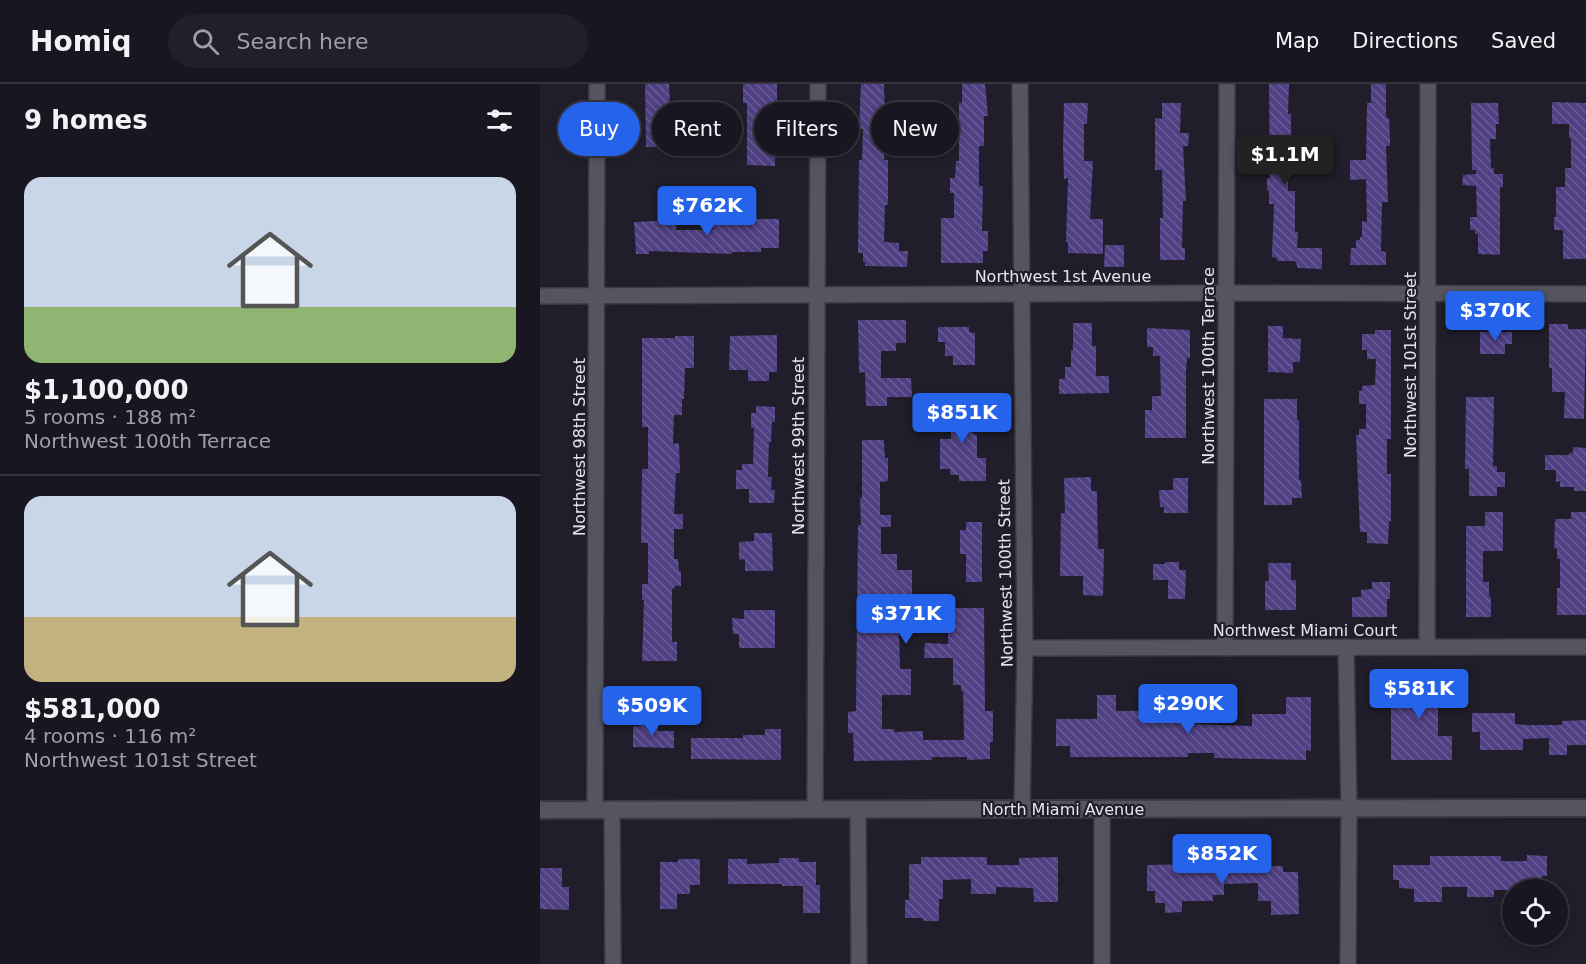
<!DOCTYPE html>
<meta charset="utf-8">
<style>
body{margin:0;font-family:"DejaVu Sans",sans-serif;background:#211f29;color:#f1f3f6;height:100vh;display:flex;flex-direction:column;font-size:22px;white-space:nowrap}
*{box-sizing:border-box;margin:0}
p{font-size:20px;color:#9f9fa5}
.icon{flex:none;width:33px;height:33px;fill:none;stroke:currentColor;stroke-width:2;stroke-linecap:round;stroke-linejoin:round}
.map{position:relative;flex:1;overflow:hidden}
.side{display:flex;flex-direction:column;background:#181620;width:540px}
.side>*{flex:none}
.top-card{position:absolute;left:18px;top:18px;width:570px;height:54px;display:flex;gap:12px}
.tools{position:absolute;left:962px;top:795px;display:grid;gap:12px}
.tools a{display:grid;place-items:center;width:66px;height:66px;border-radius:50%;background:#181620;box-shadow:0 3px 9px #0003,0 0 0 2px #36353e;font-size:30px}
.price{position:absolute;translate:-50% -51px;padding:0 14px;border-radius:6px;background:#2563eb;color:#fff;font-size:20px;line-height:39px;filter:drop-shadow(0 2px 3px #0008)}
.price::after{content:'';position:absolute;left:50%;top:36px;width:18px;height:14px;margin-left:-9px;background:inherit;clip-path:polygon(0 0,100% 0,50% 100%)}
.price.active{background:#222;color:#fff}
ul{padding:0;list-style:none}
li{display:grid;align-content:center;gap:12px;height:318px;padding:0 24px}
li+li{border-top:2px solid #36353e}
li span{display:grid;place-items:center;height:186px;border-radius:18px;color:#555}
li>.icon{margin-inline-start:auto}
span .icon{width:108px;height:108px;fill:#fffc;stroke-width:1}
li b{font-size:26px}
h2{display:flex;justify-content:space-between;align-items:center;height:72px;padding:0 24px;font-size:26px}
.pill{padding:0 21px;border-radius:27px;background:#181620;box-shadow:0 3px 9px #0003,0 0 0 2px #36353e;font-size:21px;line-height:54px}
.pill.active{background:#2563eb;color:#fff}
header{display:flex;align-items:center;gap:36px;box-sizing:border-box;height:84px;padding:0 30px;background:#181620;border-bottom:2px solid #36353e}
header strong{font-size:28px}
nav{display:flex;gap:33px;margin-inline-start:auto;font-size:21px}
.search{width:420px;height:54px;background:#211f29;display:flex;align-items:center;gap:15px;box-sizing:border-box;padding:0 21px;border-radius:33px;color:#9f9fa5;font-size:22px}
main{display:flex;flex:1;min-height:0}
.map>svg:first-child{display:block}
</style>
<header>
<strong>Homiq</strong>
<div class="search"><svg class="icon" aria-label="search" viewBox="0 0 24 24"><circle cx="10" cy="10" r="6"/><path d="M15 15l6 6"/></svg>Search here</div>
<nav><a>Map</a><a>Directions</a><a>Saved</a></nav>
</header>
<main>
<section class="side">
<h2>9 homes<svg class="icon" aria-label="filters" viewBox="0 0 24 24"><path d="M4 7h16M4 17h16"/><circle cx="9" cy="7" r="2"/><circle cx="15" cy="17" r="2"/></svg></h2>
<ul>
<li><span style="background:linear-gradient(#c9d6e8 70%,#8fb573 0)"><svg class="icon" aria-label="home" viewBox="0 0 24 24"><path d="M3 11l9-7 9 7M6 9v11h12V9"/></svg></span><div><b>$1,100,000</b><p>5 rooms · 188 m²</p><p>Northwest 100th Terrace</p></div></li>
<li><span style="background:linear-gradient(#c9d6e8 65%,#c2b280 0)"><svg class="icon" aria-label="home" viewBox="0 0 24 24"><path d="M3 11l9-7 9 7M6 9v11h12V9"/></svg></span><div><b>$581,000</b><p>4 rooms · 116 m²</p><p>Northwest 101st Street</p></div></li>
</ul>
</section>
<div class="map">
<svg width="1046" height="880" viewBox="0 0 1046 880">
<defs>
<pattern id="building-back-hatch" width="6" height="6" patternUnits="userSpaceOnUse" patternTransform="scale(1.5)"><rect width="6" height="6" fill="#504083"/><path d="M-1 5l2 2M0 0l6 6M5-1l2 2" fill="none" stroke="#695b95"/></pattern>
</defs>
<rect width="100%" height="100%" fill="#201e2a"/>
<g fill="url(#building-back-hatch)">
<polygon points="105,0 129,0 130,27 139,27 139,44 128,44 128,63 106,63"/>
<polygon points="203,0 237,0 237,26 232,26 232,66 235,66 235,82 207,81 207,19 203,19"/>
<polygon points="321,0 344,0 345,28 354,29 354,41 345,41 344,76 348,76 348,121 345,121 344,158 359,159 359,167 368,167 367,183 325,182 325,178 323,178 323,169 318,169 319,76 322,76 323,45 319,45"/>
<polygon points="422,0 445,0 448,32 444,32 444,62 439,62 439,102 443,102 442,147 448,147 448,167 443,167 443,179 401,179 401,134 414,134 414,109 410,109 410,94 415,94 416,77 419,77 419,19 422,19"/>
<polygon points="729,0 749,0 748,30 751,30 751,62 748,62 748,107 755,107 755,148 758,148 757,164 782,164 782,185 758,184 755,177 737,177 737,174 732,173 734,120 729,120 729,107 727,106 727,94 730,94"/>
<polygon points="831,0 846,0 846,34 849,34 850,55 850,62 846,62 848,118 842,118 841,167 846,168 846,181 810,181 811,164 816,164 816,156 820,156 820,153 822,153 822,137 827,138 826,95 810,96 810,76 826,76 827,19 831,19"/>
<polygon points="1012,18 1046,19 1046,175 1023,175 1023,146 1014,146 1014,133 1016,133 1016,103 1025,103 1025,84 1031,84 1031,54 1029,54 1029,40 1012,40"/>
<polygon points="524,19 548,19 547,40 544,40 544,77 553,77 550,135 563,135 563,170 528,169 528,158 526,158 528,94 524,95 523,63"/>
<polygon points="622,19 641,19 640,49 649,49 648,62 643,62 646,117 643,117 642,164 645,164 645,176 620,176 620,134 623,134 622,86 615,86 615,34 622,35"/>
<polygon points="931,19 958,19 959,40 956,40 956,55 950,55 951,84 954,84 954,90 963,90 963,103 960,103 960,171 938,170 938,150 935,150 935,146 930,146 930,133 937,133 936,102 922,101 923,91 936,90 936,86 932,86"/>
<polygon points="206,135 239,135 239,164 221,164 221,168 192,168 192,170 109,167 109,170 96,170 94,138 136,136 136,146 173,146 173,138 206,138"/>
<polygon points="565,161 584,161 584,183 564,183"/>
<polygon points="318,236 366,236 366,259 356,259 356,267 341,267 341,294 371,294 372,313 347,313 347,322 326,322 325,288 319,289"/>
<polygon points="533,239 552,239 552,262 556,262 556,292 569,292 569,309 519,310 519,295 525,295 525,283 531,283 531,266 533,266"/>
<polygon points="1009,240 1028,240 1028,245 1046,245 1044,335 1024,334 1025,308 1012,308 1012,284 1009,284"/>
<polygon points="728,242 743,242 743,254 761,255 760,278 753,278 753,289 728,288"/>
<polygon points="398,243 429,243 429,248 435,249 435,281 413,281 413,272 405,272 405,258 398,258"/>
<polygon points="607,244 650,246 650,274 647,274 646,289 646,354 605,354 605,326 612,326 612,312 621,312 620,272 613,272 613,263 607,263"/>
<polygon points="835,246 851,246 851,355 847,355 847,390 851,390 851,437 849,437 848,460 827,459 827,448 820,448 816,351 819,351 819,345 826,345 826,320 819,320 819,307 822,307 822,302 835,301 836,275 827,275 827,266 822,266 822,250 835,250"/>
<polygon points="940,248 972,248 972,260 965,260 965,270 940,270"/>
<polygon points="237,251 237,288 229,288 229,297 208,297 208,286 189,286 190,252"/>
<polygon points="135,252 154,252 154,284 145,284 144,315 142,315 142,331 134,331 133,360 139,359 140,389 136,389 134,430 143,430 143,445 134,445 134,475 138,475 139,487 141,487 141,502 134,502 135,504 132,505 132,558 137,558 137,577 102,577 104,516 102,516 102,500 108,500 108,459 101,459 102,385 108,385 108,343 102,343 102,254 135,254"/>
<polygon points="431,309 431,340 433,340 433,350 437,350 437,374 446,374 446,397 419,397 419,391 410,391 410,385 400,385 400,355 411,355 411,310"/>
<polygon points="926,313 954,313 953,382 957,382 957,388 965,388 965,403 957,403 957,412 929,412 929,385 925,385"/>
<polygon points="724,315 757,315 757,336 759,336 759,396 761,396 762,414 752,414 752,421 724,421"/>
<polygon points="216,322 235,323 235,338 232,338 231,358 229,358 228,393 232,393 231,406 235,406 234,419 209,419 209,405 196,405 196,386 202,386 202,380 213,380 214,344 211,344 211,329 216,329"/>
<polygon points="322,356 344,356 345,374 348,374 348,397 340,398 340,431 351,431 351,443 341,443 341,470 357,470 357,486 372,486 372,515 351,515 351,546 359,546 360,585 371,585 371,611 342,611 342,645 354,645 354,648 383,647 383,656 424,656 423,607 421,607 421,601 413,601 413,574 384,574 385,559 408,560 408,541 414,541 414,524 444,524 445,627 453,627 453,658 450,658 450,675 427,676 427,673 392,673 392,676 314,677 313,649 308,649 308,628 316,627 318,441 321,441 320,414 322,414"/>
<polygon points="1033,363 1046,364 1046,407 1034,407 1034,403 1020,403 1020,397 1016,398 1016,386 1005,386 1005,371 1029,371 1029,369 1033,369"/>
<polygon points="551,393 551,407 557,407 558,465 564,465 563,512 543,511 543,492 520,492 521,429 525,429 524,394"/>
<polygon points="633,394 648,394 648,429 624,429 624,423 620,423 619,406 633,406"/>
<polygon points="945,428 963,428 963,467 943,467 943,498 949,498 949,513 951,513 951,533 926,533 926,442 945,442"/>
<polygon points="1031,428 1046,428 1046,531 1017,531 1017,504 1020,504 1020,475 1017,475 1017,465 1014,464 1015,435 1031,435"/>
<polygon points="426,438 442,438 442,498 426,498 426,470 420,470 420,446 426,446"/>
<polygon points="214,449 232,449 233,487 205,487 205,475 199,476 199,458 214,457"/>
<polygon points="625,478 639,478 639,486 646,486 645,515 628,515 628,496 613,496 613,480 625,480"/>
<polygon points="728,479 751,479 751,496 756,496 756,526 725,526 725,497 729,497"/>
<polygon points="832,498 850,498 850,515 847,515 847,533 812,533 812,513 821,513 821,506 832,505"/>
<polygon points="204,526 235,526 235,564 199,564 199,550 193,550 192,534 204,535"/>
<polygon points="851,595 896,595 896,598 911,598 911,620 898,620 898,652 912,652 912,676 851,676"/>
<polygon points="557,611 576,611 576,627 604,627 604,638 648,637 648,640 712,642 712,630 746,630 746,613 771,613 771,667 766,666 766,676 674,674 674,669 648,669 648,673 530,673 530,662 516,662 516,635 557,635"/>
<polygon points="932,629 975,629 975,640 987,641 1022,641 1022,637 1046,636 1046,661 1027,661 1027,671 1009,671 1009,654 983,655 983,666 940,666 940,648 932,648"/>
<polygon points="103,641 118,641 118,647 134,647 134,664 93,663 93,643"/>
<polygon points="225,645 241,645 241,676 151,675 151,654 203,654 203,651 225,651"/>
<polygon points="987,771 1007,772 1007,792 1002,792 1002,806 954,806 954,813 927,813 927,803 902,803 902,818 874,818 874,805 859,804 859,796 853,796 853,781 890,781 890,772 961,772 961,777 987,777"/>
<polygon points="381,773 447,773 447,781 479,781 479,774 518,773 518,818 494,818 493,804 456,803 456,810 431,810 431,795 403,796 403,815 399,815 399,837 383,837 383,834 365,834 365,816 369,816 369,780 381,780"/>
<polygon points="239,774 259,774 259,778 276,778 276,801 280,801 280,829 263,829 263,802 242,802 242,800 188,800 188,775 207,775 207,780 239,779"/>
<polygon points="138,775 160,775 160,801 150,801 150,810 137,810 137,825 120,825 120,778 138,778"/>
<polygon points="659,778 675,778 675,781 692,781 692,783 743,782 743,788 758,788 759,830 731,831 731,817 718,817 718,799 684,800 684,811 673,811 673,817 642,817 642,828 625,829 625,819 615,819 615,807 607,807 607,781 659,780"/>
<polygon points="0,784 22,784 22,803 29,803 29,826 0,825"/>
</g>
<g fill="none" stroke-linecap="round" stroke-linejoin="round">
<defs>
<g id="minor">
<polyline points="480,0 485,564 482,725"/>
<polyline points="0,212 686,209 1046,210"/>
<polyline points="806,563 809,724 808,880"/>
<polyline points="887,563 888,0"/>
<polyline points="485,564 1046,563"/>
<polyline points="685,564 687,0"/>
<polyline points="562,724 562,880"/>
<polyline points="72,725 73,880"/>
<polyline points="275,725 278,0"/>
<polyline points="318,725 319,880"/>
<polyline points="55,726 57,0"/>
</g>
<polyline id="secondary" points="0,726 1046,724"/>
</defs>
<use href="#minor" stroke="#3a3842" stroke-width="18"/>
<use href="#secondary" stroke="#3a3842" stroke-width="20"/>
<use href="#minor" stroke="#555461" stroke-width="15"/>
<use href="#secondary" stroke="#555461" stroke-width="16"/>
</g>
<g text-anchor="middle" stroke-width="4.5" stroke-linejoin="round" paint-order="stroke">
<g font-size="16" fill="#e5e4ec" stroke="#201e2a">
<text x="523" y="198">Northwest 1st Avenue</text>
<text transform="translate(870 281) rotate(-90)" y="6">Northwest 101st Street</text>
<text transform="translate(668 282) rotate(-90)" y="6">Northwest 100th Terrace</text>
<text transform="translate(258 362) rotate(-90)" y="6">Northwest 99th Street</text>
<text transform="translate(39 363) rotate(-90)" y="6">Northwest 98th Street</text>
<text transform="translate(465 489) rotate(-91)" y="6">Northwest 100th Street</text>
<text x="765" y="552">Northwest Miami Court</text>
<text x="523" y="731">North Miami Avenue</text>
</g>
</g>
</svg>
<div class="tools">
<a><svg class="icon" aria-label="locate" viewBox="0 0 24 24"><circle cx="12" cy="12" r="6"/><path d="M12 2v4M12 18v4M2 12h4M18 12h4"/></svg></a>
</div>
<b class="price active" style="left:745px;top:102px">$1.1M</b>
<b class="price" style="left:167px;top:153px">$762K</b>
<b class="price" style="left:955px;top:258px">$370K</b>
<b class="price" style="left:422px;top:360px">$851K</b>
<b class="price" style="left:366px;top:561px">$371K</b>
<b class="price" style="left:879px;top:636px">$581K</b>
<b class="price" style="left:648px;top:651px">$290K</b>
<b class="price" style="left:112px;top:653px">$509K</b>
<b class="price" style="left:682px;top:801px">$852K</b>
<div class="top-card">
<a class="pill active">Buy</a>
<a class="pill">Rent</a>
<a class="pill">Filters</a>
<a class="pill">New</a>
</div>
</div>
</main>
